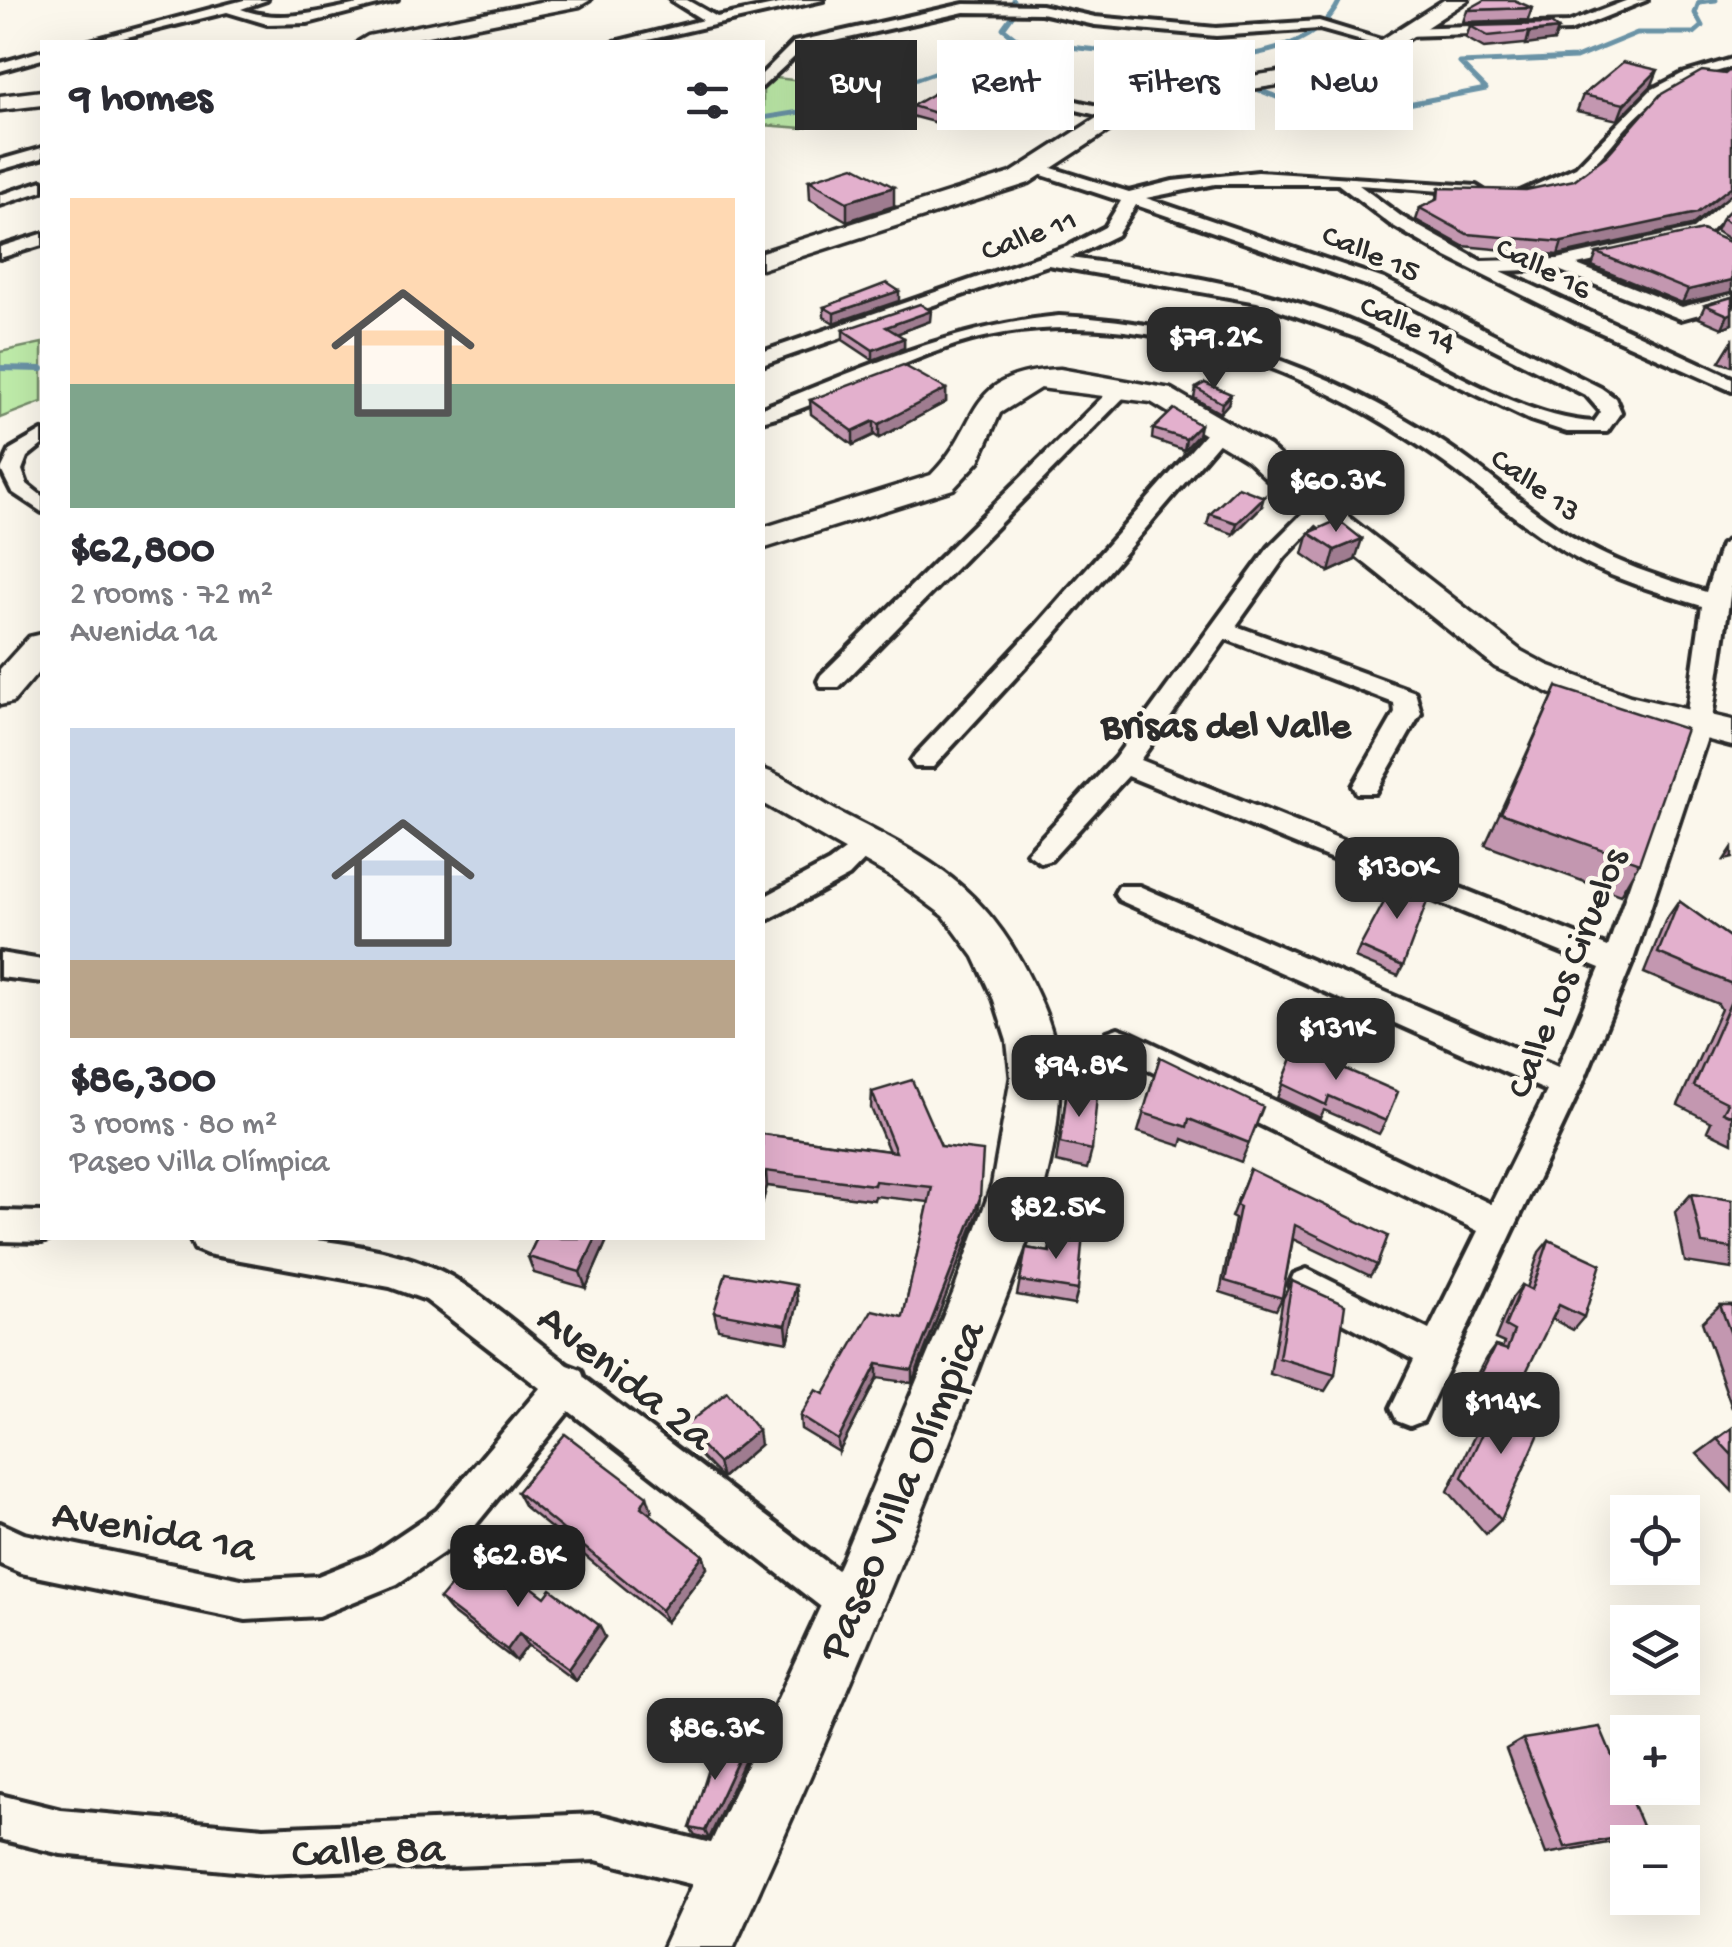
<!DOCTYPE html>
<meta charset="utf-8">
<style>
body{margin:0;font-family:"Gochi Hand",sans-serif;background:#f2f2f3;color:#2b2b33;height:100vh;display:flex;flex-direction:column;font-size:38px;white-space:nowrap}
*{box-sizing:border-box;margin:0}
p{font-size:32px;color:#7c7c81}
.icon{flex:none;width:55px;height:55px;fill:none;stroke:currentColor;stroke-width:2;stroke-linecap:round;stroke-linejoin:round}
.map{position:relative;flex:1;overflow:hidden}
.panel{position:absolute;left:40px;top:40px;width:725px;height:1200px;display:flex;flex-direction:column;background:#fff;border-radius:0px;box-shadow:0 10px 40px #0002}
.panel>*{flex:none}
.banner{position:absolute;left:795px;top:40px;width:785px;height:90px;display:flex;gap:20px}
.buttons{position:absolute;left:1610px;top:1495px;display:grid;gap:20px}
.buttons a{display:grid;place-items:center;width:90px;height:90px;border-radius:0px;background:#fff;box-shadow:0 10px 40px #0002;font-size:50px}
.price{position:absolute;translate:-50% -85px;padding:0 22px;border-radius:20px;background:#2b2b2b;color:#fff;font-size:32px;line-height:65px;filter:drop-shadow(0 2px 5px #0008)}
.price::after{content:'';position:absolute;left:50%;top:60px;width:30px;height:22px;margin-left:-15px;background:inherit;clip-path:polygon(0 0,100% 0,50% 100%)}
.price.active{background:#222;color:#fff}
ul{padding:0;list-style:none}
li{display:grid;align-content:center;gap:20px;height:530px;padding:0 30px}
li span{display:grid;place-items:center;height:310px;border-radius:0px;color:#555}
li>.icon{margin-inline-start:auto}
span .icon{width:180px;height:180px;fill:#fffc;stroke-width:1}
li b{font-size:42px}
h2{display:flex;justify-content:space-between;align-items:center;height:120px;padding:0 30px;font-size:42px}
.chip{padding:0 35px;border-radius:0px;background:#fff;box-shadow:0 10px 40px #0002;font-size:35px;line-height:90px}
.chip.active{background:#2b2b2b;color:#fff}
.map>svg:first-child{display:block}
</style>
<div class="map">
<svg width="1732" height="1947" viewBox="0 0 1732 1947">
<rect width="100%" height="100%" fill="#fbf7ec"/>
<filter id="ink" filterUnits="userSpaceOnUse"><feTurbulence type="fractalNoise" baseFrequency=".01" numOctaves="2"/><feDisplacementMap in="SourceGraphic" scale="20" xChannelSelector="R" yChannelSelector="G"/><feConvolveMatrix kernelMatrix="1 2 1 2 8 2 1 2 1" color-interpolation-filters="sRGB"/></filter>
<g filter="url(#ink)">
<g fill="#beeba9" stroke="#748b6a" stroke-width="2.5">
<polygon points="776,78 834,85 846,109 803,128 763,125 763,83"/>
<polygon points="42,343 42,402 0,418 0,352"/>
</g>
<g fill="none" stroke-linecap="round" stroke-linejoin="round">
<g stroke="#6b93a6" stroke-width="5">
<polyline points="1013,0 1014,13 1003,28 1021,42"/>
<path d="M1193,59C1243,59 1317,51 1340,0"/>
<polyline points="762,118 844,105 1021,42 1184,59 1313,112 1387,108 1486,89 1460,63 1576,58 1637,33 1694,33 1702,26 1695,13 1699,2 1716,0"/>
</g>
<polyline stroke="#6b93a6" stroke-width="6" points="0,368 42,369"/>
<defs>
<g id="street">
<path d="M244,0H267L241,9C294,29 344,0 397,0L308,23L267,24L227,12L107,42H86Z"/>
<polygon points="671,0 687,0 717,17 798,0 823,0 639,42 615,42 703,20"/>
<polygon points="1628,0 1647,0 1570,31 1405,36 1398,32 1405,28 1568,23"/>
<polygon points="964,4 1041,5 1095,17 1216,28 1319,21 1394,44 1387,48 1319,29 1216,36 1095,25 1041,13 964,12 804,48 762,87 762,74 794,42"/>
<polygon points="42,51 42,59 0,71 0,63"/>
<path d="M1732,59V67C1705,75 1676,83 1653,102C1603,143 1598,184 1526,198L1518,193L1576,167L1651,90L1682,74Z"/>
<polygon points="968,76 1119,111 1122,114 1114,119 963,83"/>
<polygon points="42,148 42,158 0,170 0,160"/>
<path d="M1039,164L1129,192L1173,181L1258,172L1476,186L1484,191L1482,194L1359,185L1402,217L1481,261L1558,259L1693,229L1732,195V209L1705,237L1577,265L1682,307L1732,294V305L1681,319L1556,269L1501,271L1732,378V391L1575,321L1447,257L1390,224L1338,184H1215L1146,198L1384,279L1601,388L1615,398L1621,412L1607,432H1567L1530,420L1358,338L1257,302L1048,265L762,365V352L1069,246L1105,227L1121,201L1033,172V166ZM1136,205L1372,287L1587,396L1601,412L1594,422C1512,417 1424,351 1347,320C1258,285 1164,271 1070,258L1117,235Z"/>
<polygon points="42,181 42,191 0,205 0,195"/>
<polygon points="42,234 42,245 0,258 0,247"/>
<path d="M1059,316C1198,322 1327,367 1444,443C1488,472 1527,509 1572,537C1614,563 1659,577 1706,592L1721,545L1732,538V582L1711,726L1632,963L1582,1085L1423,1421L1410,1426L1397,1421L1391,1408L1414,1360L1294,1296L1289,1285L1294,1274L1307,1269L1429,1330L1478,1231L1107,1050L1102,1041L1107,1032L1118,1028L1129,1032L1491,1204L1547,1091L1119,900L1115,893L1119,886H1139L1558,1067L1600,968L1128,776L1051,860L1041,863L1027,853L1115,758L1269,547L1311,505L1319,503L1330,510L1285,557L1236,626L1415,692L1421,713L1375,793H1357L1353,786L1395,713L1394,703L1226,639L1140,760L1608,947L1685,726L1702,606C1661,593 1619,581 1581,561C1527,532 1483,489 1433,455C1312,370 1154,310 1005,333C919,346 845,399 762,421V408C861,369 952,326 1059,316Z"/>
<polygon points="1118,382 1135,386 839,687 821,687 818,681 821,675"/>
<polygon points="1221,422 1231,428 1228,432 1053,637 933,767 915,767 911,761 915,755 1035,627 1214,424"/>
<polygon points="42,431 42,445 27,457 22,470 27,484 42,496 42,512 12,492 1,470 11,449"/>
<polygon points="864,836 878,846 849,876 762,923 762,898 829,862"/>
<polygon points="0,953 42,960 42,982 0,977"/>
<polygon points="0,1211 42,1212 42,1238 54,1238 42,1242 0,1241"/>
<path d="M190,1238C265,1233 385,1238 452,1277C493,1302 530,1337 568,1365L581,1370L584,1378L866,1592L873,1606L866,1620L852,1627L838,1620L569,1411L465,1538L397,1584L318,1616L246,1620L21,1573L0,1564V1523L24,1534L246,1580L318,1576L370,1555L437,1510L540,1388L426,1300L390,1287L207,1254L195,1249Z"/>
<polygon points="0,1795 61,1810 264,1828 596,1814 734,1849 750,1856 757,1872 750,1888 734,1895 596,1860 264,1874 61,1854 0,1839"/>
</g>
<g id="secondary">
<polygon points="550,0 590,0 580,6 397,42 358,42 368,36"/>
<polygon points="1444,0 1468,0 1375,61 1343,75 1148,105 1029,183 762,269 762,252 1011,173 1134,94 1331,64 1361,53"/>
<polygon points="42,91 42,105 0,110 0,96"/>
<path d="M1060,369L1171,389L1269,446L1331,503L1521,651L1547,665L1630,696L1732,720V746L1575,705L1495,667L1307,517L1247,460L1151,402L1040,388L1000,413L979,461L953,489L762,549V528L931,475C984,423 961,373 1060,369Z"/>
<polygon points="42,634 42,668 13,702 0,705 0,669 29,637"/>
<path d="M762,769C788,777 811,797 835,810C921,855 979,880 1026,971C1041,1000 1055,1031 1058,1064C1067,1166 1013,1275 978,1369C903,1564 821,1756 734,1947H663L842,1560L954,1291L992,1185L1011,1077L1007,1041L994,1000L974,957L944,916L892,877L762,803Z"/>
</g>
</defs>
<use href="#street" stroke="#2b2b2b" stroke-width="8"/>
<use href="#secondary" stroke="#2b2b2b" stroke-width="7"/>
<use href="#street" fill="#fbf7ec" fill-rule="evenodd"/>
<use href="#secondary" fill="#fbf7ec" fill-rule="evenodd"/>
</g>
<g fill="#c397b0" stroke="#2b2b2b" stroke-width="2.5">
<polygon points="1532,8 1528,20 1463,22 1467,10"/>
<polygon points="1470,26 1558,29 1554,41 1484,48 1466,38"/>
<polygon points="1652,85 1618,120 1577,111 1583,95"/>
<polygon points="981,105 948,126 911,116 912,106"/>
<polygon points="809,180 894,206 847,221 810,199"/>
<polygon points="1439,188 1691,226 1558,255 1463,246 1416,220 1420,208 1435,201"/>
<polygon points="1732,208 1732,241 1716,231 1722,218"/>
<polygon points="1732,243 1682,303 1592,266 1597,253"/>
<polygon points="1732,297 1732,324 1722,328 1699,318 1705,305"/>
<polygon points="899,301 834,323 824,317 824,307"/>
<polygon points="930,321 896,334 904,338 904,348 873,360 843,340 843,330"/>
<polygon points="1732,341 1732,366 1719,362"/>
<polygon points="1196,388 1228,404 1220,413 1194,398"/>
<polygon points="946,389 946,402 879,438 874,435 853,445 811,414 810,400"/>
<polygon points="1153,429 1198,435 1184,450 1152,439"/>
<polygon points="1261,507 1234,534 1207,525 1210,514"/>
<polygon points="1309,533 1355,560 1329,572 1303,554"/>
<polygon points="1557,687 1639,863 1620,895 1485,845"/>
<polygon points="1679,901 1732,939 1732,1143 1707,1131 1711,1122 1678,1105 1721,1009 1718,1004 1644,973 1665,921"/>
<polygon points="1360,947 1403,966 1398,976 1355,958"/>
<polygon points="1298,1043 1341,1067 1386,1121 1379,1134 1324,1110 1320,1118 1277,1098"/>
<polygon points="1160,1057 1249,1143 1241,1162 1183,1139 1181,1146 1138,1132"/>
<polygon points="1067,1090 1092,1150 1087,1169 1056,1162"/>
<polygon points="872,1092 941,1146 978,1213 912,1383 877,1378 839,1452 801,1429 800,1416 903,1317 929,1202 875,1196 874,1200 767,1186 762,1204 762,1134 889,1151 871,1108"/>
<polygon points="1250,1169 1377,1265 1370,1276 1293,1239 1282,1298 1276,1310 1220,1292 1235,1219 1231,1217"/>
<polygon points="1691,1194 1732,1200 1732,1269 1685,1262 1675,1212"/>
<polygon points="1053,1228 1078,1290 1074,1305 1017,1295 1026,1248 1049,1252"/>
<polygon points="537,1238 608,1238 586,1288 534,1273 528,1257"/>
<polygon points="1549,1240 1584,1317 1573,1330 1552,1319 1508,1406 1501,1520 1486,1534 1448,1491 1484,1416 1491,1408 1467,1393 1486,1358 1495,1346 1502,1348 1504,1343 1495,1339 1512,1298 1522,1285 1527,1288 1539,1252"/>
<polygon points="1292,1281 1335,1375 1325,1391 1270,1374 1283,1298"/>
<polygon points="798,1303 788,1342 718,1329 714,1312"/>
<polygon points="1720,1305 1732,1305 1732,1408 1702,1322"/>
<polygon points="683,1427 760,1445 722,1478 688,1443"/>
<polygon points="1732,1428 1732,1491 1697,1454"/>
<polygon points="517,1492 652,1511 650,1514 703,1555 707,1568 666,1622 525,1507"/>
<polygon points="545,1597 605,1637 575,1680 528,1645 516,1661 450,1611 440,1599"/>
<polygon points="1523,1739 1645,1833 1624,1840 1546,1854 1506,1749"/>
<polygon points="743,1749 746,1758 709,1839 695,1835 690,1828"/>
</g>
<g fill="#9f7b90" stroke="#2b2b2b" stroke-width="2.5">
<polygon points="1558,29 1554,41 1526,45 1529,33"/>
<polygon points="1658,70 1652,85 1618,120 1624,104"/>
<polygon points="982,96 981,105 948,126 948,117"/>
<polygon points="1732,186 1732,194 1691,226 1558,255 1562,242"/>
<polygon points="894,187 894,206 847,221 847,202"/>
<polygon points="1732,280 1732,292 1682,303 1688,290"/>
<polygon points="899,291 899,301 834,323 834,313"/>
<polygon points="931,311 930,321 886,338 886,327"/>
<polygon points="1732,313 1732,324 1722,328 1728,315"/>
<polygon points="904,338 904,348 873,360 873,350"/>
<polygon points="946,389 946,402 879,438 879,424"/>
<polygon points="1231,394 1228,404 1220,413 1222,403"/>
<polygon points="874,421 874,435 853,445 853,431"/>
<polygon points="1200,425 1198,435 1184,450 1186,439"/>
<polygon points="1264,497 1261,507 1234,534 1237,523"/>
<polygon points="1362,539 1355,560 1329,572 1335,550"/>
<polygon points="1732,848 1732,858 1724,860"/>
<polygon points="766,1171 767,1186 762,1204 762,1182"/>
<polygon points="980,1198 978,1213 912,1383 912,1370"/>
<polygon points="596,1238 608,1238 586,1288 580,1272"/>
<polygon points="796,1285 798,1303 788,1342 786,1325"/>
<polygon points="877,1364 877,1378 839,1452 838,1440"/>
<polygon points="758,1430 760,1445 722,1478 718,1463"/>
<polygon points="647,1496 652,1511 646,1521 641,1507"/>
<polygon points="703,1555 707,1568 666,1622 661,1610"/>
<polygon points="599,1625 605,1637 575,1680 568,1669"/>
<polygon points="519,1633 528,1645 516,1661 507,1650"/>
<polygon points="743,1749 746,1758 709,1839 705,1831"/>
</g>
<g fill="#e3b0cd" stroke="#2b2b2b" stroke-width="2.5">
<polygon points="1485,0 1514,0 1532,8 1467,10"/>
<polygon points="1551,24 1558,29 1488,36 1470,26"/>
<polygon points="1623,62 1658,70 1624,104 1583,95"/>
<polygon points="1732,68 1732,186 1697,213 1562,242 1467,234 1420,208 1438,199 1439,188 1526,190 1574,180 1607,155 1660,95 1702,71 1725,74"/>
<polygon points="945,87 982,96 948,117 912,106"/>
<polygon points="854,166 894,187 847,202 809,180"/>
<polygon points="1732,208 1732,224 1722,218"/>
<polygon points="1702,230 1732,243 1732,280 1688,290 1597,253"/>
<polygon points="887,283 899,291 834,313 824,307"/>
<polygon points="1732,297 1732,313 1728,315 1705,305"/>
<polygon points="920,304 931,311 886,327 904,338 873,350 843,330"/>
<polygon points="903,365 946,389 879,424 874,421 853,431 810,400"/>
<polygon points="1205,383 1231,394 1222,403 1196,388"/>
<polygon points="1174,409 1200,425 1186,439 1153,429"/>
<polygon points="1238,487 1264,497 1237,523 1210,514"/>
<polygon points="1338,520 1362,539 1335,550 1309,533"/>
<polygon points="1557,687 1686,729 1639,863 1501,813"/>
<polygon points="1397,878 1431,891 1403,966 1360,947"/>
<polygon points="1679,901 1732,939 1732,984 1658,953"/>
<polygon points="1732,999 1732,1116 1723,1112 1728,1103 1694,1086"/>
<polygon points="1298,1043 1344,1060 1341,1067 1398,1092 1386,1121 1329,1096 1326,1105 1282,1084"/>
<polygon points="1160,1057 1263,1107 1249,1143 1189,1119 1187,1127 1143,1113"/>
<polygon points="912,1080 941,1146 983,1151 980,1198 912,1370 877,1364 838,1440 800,1416 816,1390 824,1394 872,1310 903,1317 932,1187 875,1181 874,1185 766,1171 762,1182 762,1134 896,1152 872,1092"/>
<polygon points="1067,1090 1097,1095 1092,1150 1060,1143"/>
<polygon points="1250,1169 1388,1236 1377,1265 1295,1225 1282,1298 1225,1281 1240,1207 1236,1205"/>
<polygon points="1691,1194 1732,1200 1732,1248 1702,1244"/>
<polygon points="1053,1228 1083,1233 1078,1290 1020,1281 1026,1248 1050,1252"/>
<polygon points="537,1238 596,1238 580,1272 528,1257"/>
<polygon points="1549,1240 1601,1264 1584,1317 1559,1305 1511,1403 1477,1382 1495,1346 1507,1350 1514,1331 1505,1326 1522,1285 1532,1290"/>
<polygon points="726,1273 796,1285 786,1325 714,1312"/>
<polygon points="1292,1281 1345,1305 1335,1375 1279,1358"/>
<polygon points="1720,1305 1732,1305 1732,1337"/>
<polygon points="727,1392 758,1430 718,1463 683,1427"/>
<polygon points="1498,1400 1542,1427 1501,1520 1462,1477"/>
<polygon points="1732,1428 1732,1455 1717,1439"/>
<polygon points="565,1434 647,1496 641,1507 703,1555 661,1610 517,1492"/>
<polygon points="482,1549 545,1597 551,1589 599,1625 568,1669 519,1633 507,1650 440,1599"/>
<polygon points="1600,1727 1645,1833 1565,1847 1523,1739"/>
<polygon points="718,1741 743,1749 705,1831 690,1828"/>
</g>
</g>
<g text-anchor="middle" stroke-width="9" stroke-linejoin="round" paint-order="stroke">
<g font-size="32" fill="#2b2b2b" stroke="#fbf7ec">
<text transform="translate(1028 233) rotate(-20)" y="11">Calle 11</text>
<text transform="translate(1372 251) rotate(23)" y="11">Calle 15</text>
<text transform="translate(1545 266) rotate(27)" y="11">Calle 16</text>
<text transform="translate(1409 322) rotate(24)" y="11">Calle 14</text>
<text transform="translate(1537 483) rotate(36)" y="11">Calle 13</text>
</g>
<g font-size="38" fill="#2b2b2b" stroke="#fbf7ec">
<text transform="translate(1564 972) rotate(-68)" y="13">Calle Los Ciruelos</text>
</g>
<g font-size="40" font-weight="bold" fill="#2b2b2b" stroke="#fbf7ec">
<text x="1226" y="736">Brisas del Valle</text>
</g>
<g font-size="45" fill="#2b2b2b" stroke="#fbf7ec">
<text transform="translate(628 1374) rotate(38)" y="16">Avenida 2a</text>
<text transform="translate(898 1489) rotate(-67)" y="16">Paseo Villa Olímpica</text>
<text transform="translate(155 1527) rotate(10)" y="16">Avenida 1a</text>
<text transform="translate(368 1847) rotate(-2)" y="16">Calle 8a</text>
</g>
</g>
</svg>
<div class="buttons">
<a><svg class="icon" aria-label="locate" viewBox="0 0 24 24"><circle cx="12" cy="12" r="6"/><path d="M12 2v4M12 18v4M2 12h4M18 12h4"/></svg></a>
<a><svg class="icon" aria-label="layers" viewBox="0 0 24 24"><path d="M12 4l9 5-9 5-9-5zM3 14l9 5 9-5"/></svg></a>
<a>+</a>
<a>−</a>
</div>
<b class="price" style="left:1214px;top:392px">$79.2K</b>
<b class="price" style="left:1336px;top:535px">$60.3K</b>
<b class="price" style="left:1397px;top:922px">$130K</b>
<b class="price" style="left:1336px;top:1083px">$131K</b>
<b class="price" style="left:1079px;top:1120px">$94.8K</b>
<b class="price" style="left:1056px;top:1262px">$82.5K</b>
<b class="price" style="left:1501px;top:1457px">$114K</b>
<b class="price active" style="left:518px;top:1610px">$62.8K</b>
<b class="price" style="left:715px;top:1783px">$86.3K</b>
<div class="banner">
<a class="chip active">Buy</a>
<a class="chip">Rent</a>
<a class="chip">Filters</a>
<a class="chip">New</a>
</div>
<section class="panel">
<h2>9 homes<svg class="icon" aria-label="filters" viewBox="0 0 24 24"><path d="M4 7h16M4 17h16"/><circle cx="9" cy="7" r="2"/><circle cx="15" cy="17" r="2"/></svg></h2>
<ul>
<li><span style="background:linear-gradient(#ffd9b3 60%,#7fa58c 0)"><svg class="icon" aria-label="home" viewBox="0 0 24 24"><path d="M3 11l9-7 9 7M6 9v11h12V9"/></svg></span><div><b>$62,800</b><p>2 rooms · 72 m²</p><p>Avenida 1a</p></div></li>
<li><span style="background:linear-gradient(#c9d6e8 75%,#b9a48a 0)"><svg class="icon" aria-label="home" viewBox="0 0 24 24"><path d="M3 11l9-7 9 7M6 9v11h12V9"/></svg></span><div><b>$86,300</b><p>3 rooms · 80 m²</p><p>Paseo Villa Olímpica</p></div></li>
</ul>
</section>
</div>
